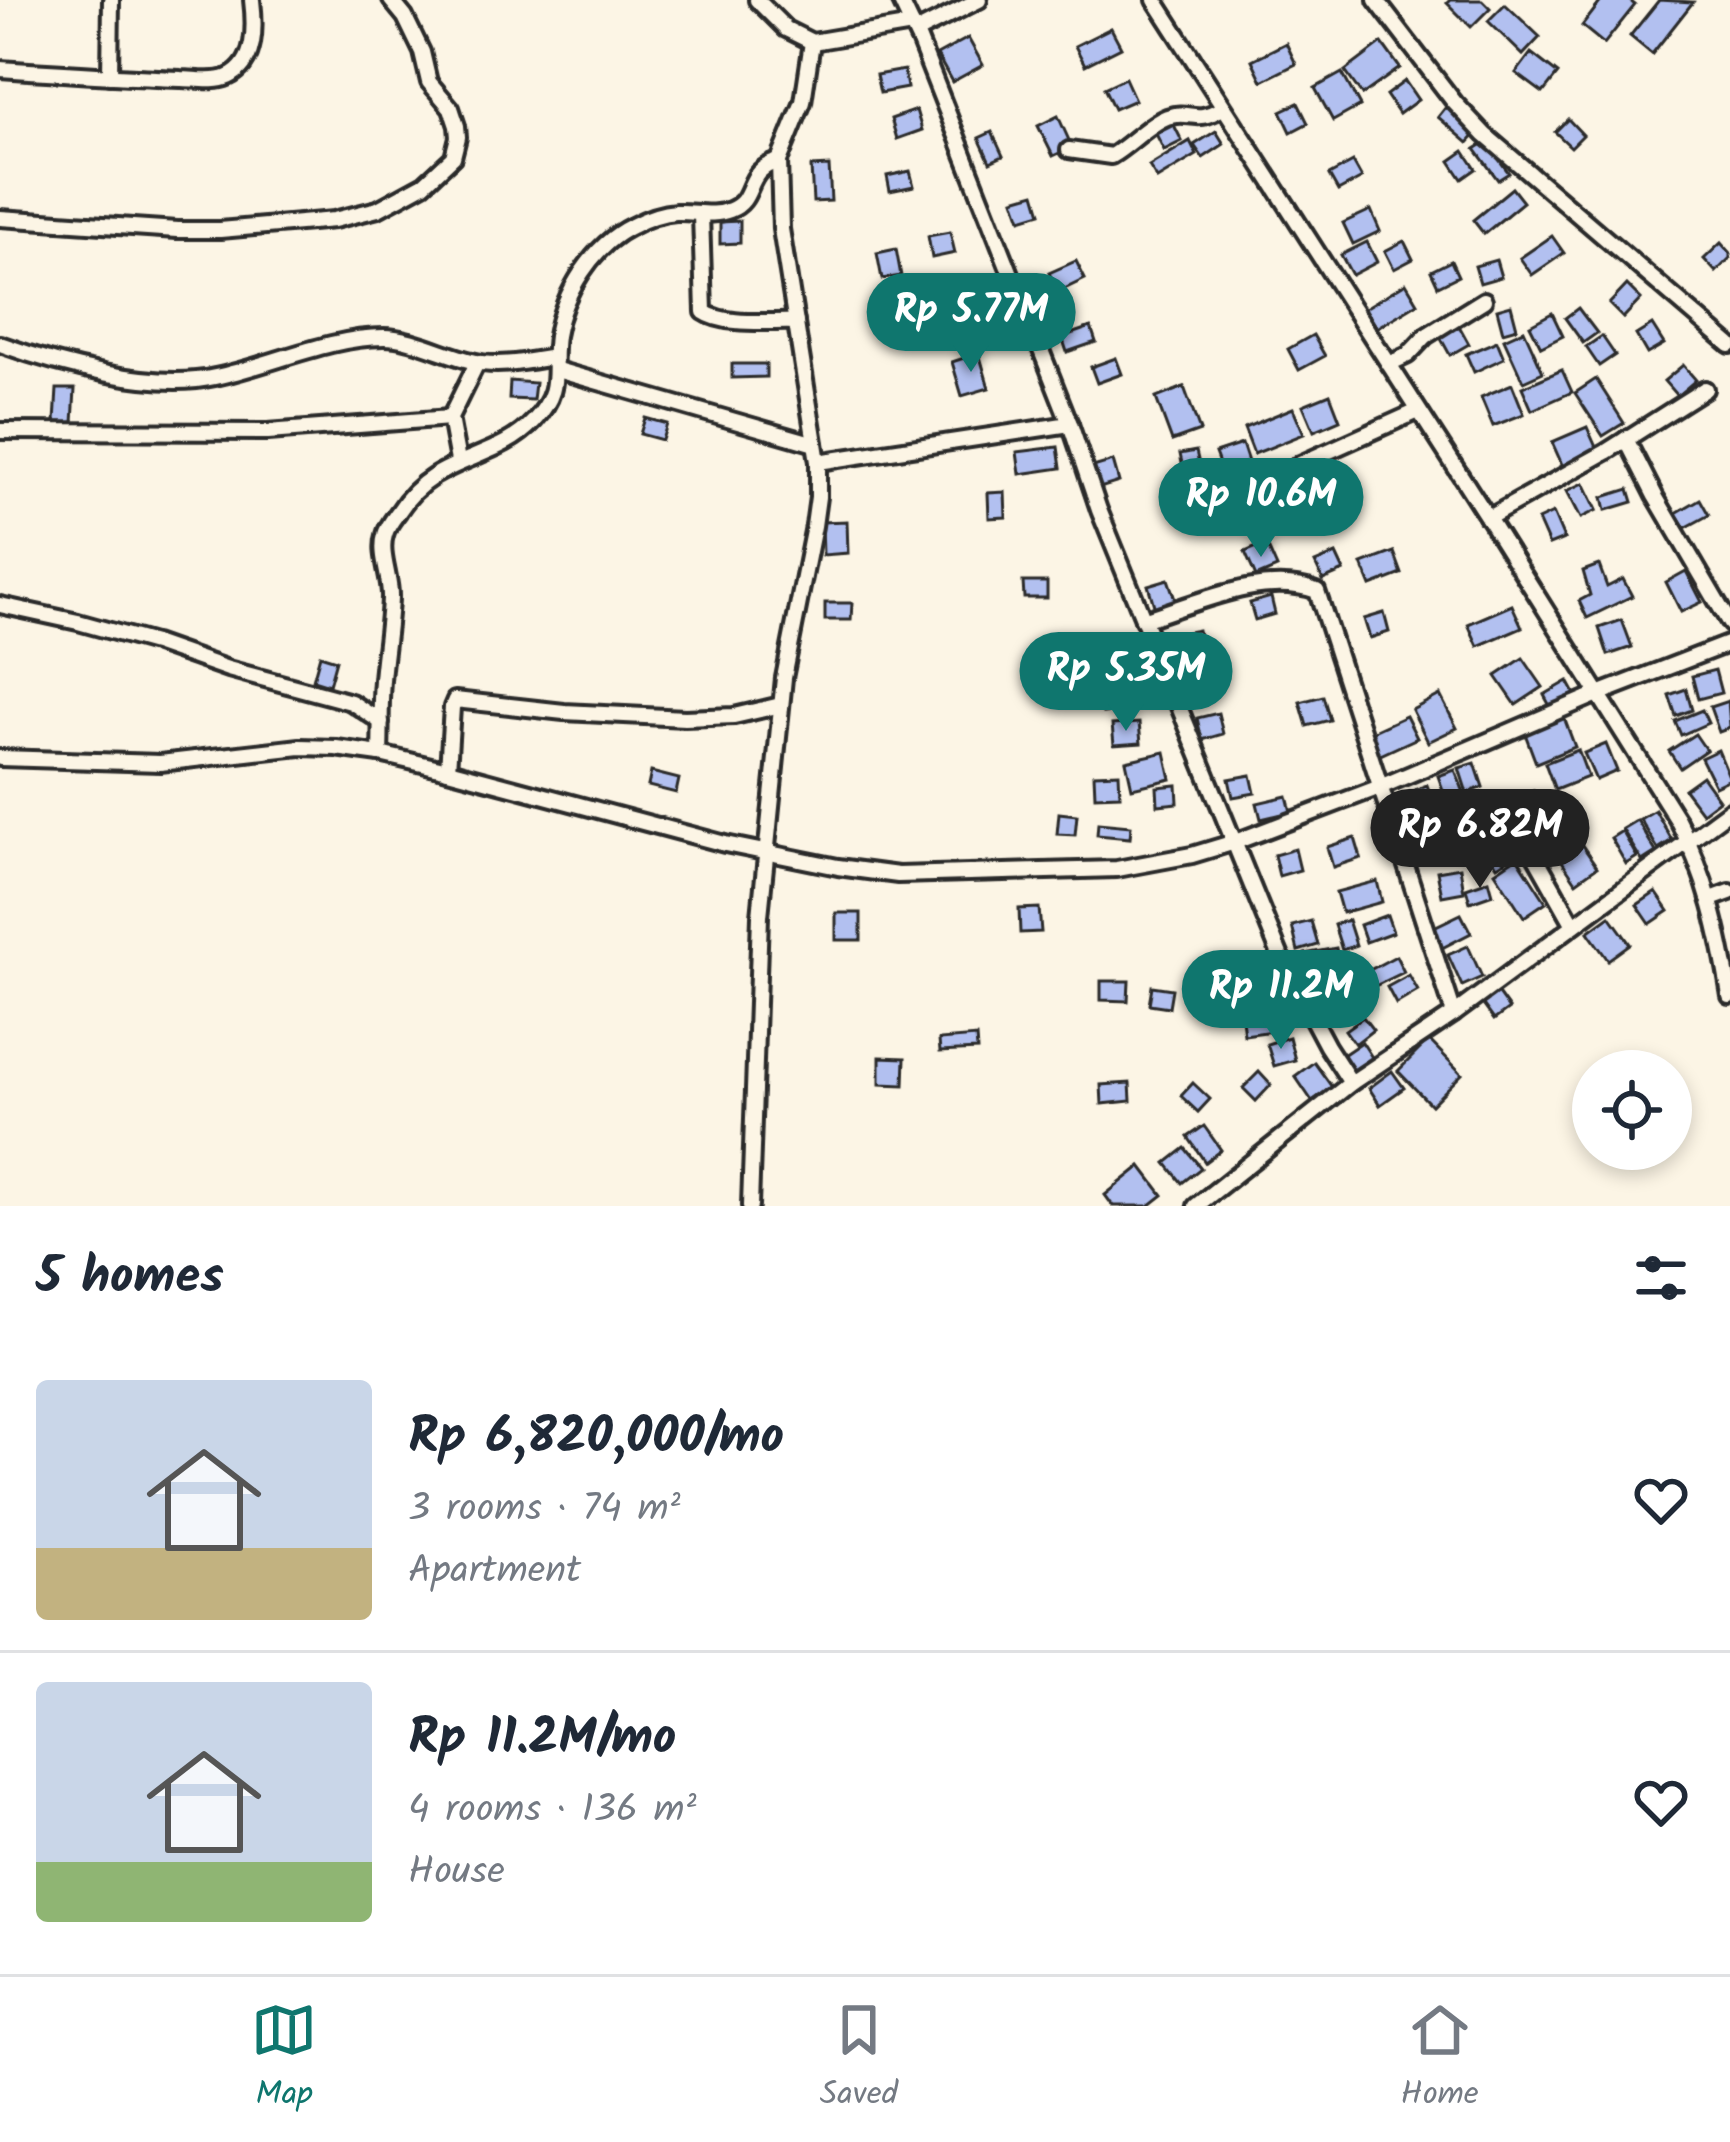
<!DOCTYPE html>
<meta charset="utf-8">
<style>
body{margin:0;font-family:Kalam,sans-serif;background:#f2f2f3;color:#1f2937;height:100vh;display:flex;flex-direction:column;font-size:45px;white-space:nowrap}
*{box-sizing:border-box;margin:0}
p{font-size:39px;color:#747a83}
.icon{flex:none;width:66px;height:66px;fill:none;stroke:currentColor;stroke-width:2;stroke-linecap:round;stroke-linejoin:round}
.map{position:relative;height:1206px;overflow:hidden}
.sheet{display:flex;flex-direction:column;background:#fff;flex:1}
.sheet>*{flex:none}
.buttons{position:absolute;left:1572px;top:1050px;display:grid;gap:24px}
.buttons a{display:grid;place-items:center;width:120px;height:120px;border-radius:50%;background:#fff;box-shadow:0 6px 18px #0003;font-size:60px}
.price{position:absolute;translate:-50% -102px;padding:0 27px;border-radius:42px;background:#0f766e;color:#fff;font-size:39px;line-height:78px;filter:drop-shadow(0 3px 6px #0008)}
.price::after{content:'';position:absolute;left:50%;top:72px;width:36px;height:27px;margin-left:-18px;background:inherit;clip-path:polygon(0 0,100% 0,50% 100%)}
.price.active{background:#222;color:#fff}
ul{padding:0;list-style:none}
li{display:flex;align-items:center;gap:36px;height:300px;padding:0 36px}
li+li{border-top:3px solid #e0e1e3}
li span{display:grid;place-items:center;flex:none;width:336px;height:240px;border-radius:12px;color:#555}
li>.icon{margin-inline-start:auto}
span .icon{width:144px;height:144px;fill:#fffc;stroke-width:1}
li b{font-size:51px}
h2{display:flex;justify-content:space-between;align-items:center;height:144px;padding:0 36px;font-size:51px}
.tabs{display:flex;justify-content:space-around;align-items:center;height:168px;border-top:3px solid #e0e1e3;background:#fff;font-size:33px;color:#747a83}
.tabs a{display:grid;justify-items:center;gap:6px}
.tabs .active{color:#0f766e}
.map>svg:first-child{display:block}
</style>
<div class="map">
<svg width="1730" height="1206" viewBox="0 0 1730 1206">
<rect width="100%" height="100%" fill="#fcf5e5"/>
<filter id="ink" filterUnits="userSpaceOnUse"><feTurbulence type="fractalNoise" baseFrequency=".00833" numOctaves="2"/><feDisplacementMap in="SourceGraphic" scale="24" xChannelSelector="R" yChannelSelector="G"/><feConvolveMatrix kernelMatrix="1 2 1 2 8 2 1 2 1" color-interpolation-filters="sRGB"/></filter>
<g filter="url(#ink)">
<g fill="#b2c0f0" stroke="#2b2b2b" stroke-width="3">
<polygon points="1450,0 1482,0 1490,8 1471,27 1447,3"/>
<polygon points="1602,0 1629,0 1635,5 1604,44 1582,26"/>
<polygon points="1659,0 1693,2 1652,54 1630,36"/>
<polygon points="1505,4 1540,37 1523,55 1488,21"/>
<polygon points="1111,28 1121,47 1085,65 1075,46"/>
<polygon points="968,38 983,65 952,82 937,55"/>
<polygon points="1286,43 1296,64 1262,81 1252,60"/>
<polygon points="1382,43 1400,68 1362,95 1345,71"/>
<polygon points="1531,53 1558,74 1543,93 1516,73"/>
<polygon points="904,70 907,88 880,93 876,75"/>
<polygon points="1342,73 1360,106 1333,121 1315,88"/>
<polygon points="1125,78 1135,100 1114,109 1104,88"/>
<polygon points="1405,81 1418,100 1399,114 1386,95"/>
<polygon points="1298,103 1308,123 1291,132 1281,111"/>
<polygon points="1446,107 1477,133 1468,143 1438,117"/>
<polygon points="916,110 922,130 897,139 891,119"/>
<polygon points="1058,116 1072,147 1053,156 1038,126"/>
<polygon points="1568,119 1583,135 1571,147 1555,132"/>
<polygon points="1174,125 1182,141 1164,150 1156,134"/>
<polygon points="1216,131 1224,144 1203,158 1194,145"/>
<polygon points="992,132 1003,156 990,162 979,138"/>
<polygon points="1190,141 1197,155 1157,179 1149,166"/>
<polygon points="1486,142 1509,173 1498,180 1475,149"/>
<polygon points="1464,151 1476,169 1462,179 1450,161"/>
<polygon points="1353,162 1362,178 1338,191 1329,175"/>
<polygon points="829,166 831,201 813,202 811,167"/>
<polygon points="910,171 914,186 890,191 887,176"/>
<polygon points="1512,188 1523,202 1484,234 1473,220"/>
<polygon points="1035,193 1041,213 1021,219 1014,199"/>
<polygon points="1371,210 1380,231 1353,244 1343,223"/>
<polygon points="740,221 740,243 720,244 720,222"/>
<polygon points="950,232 955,253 932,258 928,236"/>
<polygon points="1552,236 1564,253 1532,275 1520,258"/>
<polygon points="1404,241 1413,259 1394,269 1385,251"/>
<polygon points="1367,242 1377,262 1352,275 1341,255"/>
<polygon points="1721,243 1730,253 1730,258 1716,272 1704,259"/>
<polygon points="896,249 901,276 882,279 877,253"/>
<polygon points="1496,260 1501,277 1480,283 1475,266"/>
<polygon points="1076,261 1085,279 1058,292 1049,273"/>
<polygon points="1451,261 1458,276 1438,286 1431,271"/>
<polygon points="1406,283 1418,303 1377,328 1365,308"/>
<polygon points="1627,285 1641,299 1623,318 1609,304"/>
<polygon points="1511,305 1517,328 1503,332 1497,309"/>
<polygon points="1578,308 1597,333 1583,343 1565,318"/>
<polygon points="1552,313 1563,336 1541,347 1530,325"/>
<polygon points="1458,324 1469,344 1450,355 1439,335"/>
<polygon points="1652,325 1664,344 1647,354 1636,335"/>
<polygon points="1091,327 1096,342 1067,352 1062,337"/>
<polygon points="1524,330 1543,372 1523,381 1504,339"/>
<polygon points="1313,335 1325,356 1299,370 1288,349"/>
<polygon points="1602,336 1615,355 1599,366 1586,347"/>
<polygon points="1497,341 1504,358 1474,372 1466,354"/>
<polygon points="979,353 989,388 962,396 952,362"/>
<polygon points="1116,358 1122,374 1097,383 1091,367"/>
<polygon points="732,364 766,364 766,377 732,378"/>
<polygon points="1683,365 1696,380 1677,396 1664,381"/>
<polygon points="1562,370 1572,392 1532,410 1522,387"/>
<polygon points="1596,379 1624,423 1603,436 1575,393"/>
<polygon points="510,381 535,383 533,400 509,399"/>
<polygon points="1512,384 1524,414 1493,426 1481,397"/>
<polygon points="1184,387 1200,431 1172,441 1156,398"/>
<polygon points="57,389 75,389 73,423 55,422"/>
<polygon points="1330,394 1340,420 1314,431 1303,405"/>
<polygon points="1293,408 1304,434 1254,454 1244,428"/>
<polygon points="645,418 667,424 662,440 640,434"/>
<polygon points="1587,427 1599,454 1564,469 1552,442"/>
<polygon points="1242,444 1248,462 1222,472 1215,453"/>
<polygon points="1058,447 1061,468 1020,474 1017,452"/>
<polygon points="1196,451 1202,478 1186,482 1180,454"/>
<polygon points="1113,461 1119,482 1100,488 1093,467"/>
<polygon points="1271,480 1288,524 1257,536 1241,491"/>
<polygon points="1584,483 1597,510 1581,518 1567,491"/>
<polygon points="1629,489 1633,502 1606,510 1603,497"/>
<polygon points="1005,492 1006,517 989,518 988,493"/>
<polygon points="1700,499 1709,515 1685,528 1676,513"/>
<polygon points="1553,513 1564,539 1549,545 1538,520"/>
<polygon points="847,521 848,553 823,555 822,522"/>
<polygon points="1266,543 1277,568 1256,577 1245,552"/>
<polygon points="1394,552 1402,574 1371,586 1362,564"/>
<polygon points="1336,554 1344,571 1323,580 1315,563"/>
<polygon points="1599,565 1607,587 1623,579 1632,596 1587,618 1579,601 1590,595 1583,571"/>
<polygon points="1686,571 1702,602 1681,612 1666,582"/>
<polygon points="1168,579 1176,602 1155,609 1148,585"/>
<polygon points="1023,582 1047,582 1047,598 1024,598"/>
<polygon points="1271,597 1275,614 1255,620 1250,603"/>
<polygon points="825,603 852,603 851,620 825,620"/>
<polygon points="1512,605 1522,627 1478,646 1468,624"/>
<polygon points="1384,613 1389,632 1370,638 1364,619"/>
<polygon points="1622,620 1632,647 1608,655 1599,628"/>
<polygon points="1198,630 1202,652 1182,656 1178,634"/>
<polygon points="320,655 336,660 329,685 313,680"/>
<polygon points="1523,658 1543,687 1516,705 1496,676"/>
<polygon points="1202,662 1206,683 1187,687 1183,665"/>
<polygon points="1715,670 1721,693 1698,699 1692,676"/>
<polygon points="1568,681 1575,694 1551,708 1544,695"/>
<polygon points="1686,689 1692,710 1676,716 1669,695"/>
<polygon points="1131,692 1133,709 1103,713 1102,695"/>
<polygon points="1440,695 1457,728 1428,742 1412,710"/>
<polygon points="1323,696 1330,720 1307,726 1300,702"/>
<polygon points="1728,701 1730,728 1719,732 1710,707"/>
<polygon points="1702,710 1708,723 1681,735 1675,721"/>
<polygon points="1218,713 1223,734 1202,740 1197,718"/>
<polygon points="1563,715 1575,747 1536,763 1524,731"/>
<polygon points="1406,716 1417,738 1378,756 1367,734"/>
<polygon points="1139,723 1141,743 1114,745 1112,725"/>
<polygon points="1695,734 1706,750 1680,768 1669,751"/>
<polygon points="1606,744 1617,771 1596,780 1584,753"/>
<polygon points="1578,750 1588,777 1555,790 1545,763"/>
<polygon points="1718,750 1730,779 1715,786 1701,758"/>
<polygon points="1165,752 1171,779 1132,788 1126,761"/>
<polygon points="1475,763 1483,787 1467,793 1459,768"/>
<polygon points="1455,770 1465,795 1447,801 1438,776"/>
<polygon points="651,772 679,779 676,793 648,786"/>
<polygon points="1119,773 1120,795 1095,796 1094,774"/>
<polygon points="1251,775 1255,793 1233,797 1229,779"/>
<polygon points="1702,776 1719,800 1702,813 1684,789"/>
<polygon points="1177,785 1178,803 1158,805 1157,787"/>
<polygon points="1427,785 1434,803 1416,810 1409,792"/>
<polygon points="1533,790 1541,812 1491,831 1483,810"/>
<polygon points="1287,796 1291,812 1261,819 1257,803"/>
<polygon points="1655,810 1672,840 1658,849 1640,819"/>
<polygon points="1059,813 1077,815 1075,835 1057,834"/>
<polygon points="1562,816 1597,867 1576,882 1541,830"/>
<polygon points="1444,817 1453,841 1436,848 1427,824"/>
<polygon points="1637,820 1656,852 1642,861 1622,829"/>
<polygon points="1098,823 1131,826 1130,838 1097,835"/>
<polygon points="1422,828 1428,850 1411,855 1405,832"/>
<polygon points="1622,831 1637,857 1626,864 1611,838"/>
<polygon points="1502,832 1515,855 1497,866 1483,843"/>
<polygon points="1355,838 1361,858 1333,867 1327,847"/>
<polygon points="1295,849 1300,870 1279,876 1274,855"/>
<polygon points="1517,857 1546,902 1524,917 1495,872"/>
<polygon points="1460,867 1464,892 1442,896 1437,871"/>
<polygon points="1489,880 1493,894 1470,902 1466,888"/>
<polygon points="1377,881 1382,902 1342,913 1336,892"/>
<polygon points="1656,892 1669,911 1650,924 1637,905"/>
<polygon points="1039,908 1041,932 1020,933 1019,909"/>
<rect x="836" y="913" width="25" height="27"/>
<polygon points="1461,914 1471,933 1442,948 1432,928"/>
<polygon points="1387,915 1393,932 1366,942 1360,925"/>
<polygon points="1610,916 1630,944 1608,960 1588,932"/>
<polygon points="1348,920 1356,945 1342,950 1334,925"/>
<polygon points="1311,921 1318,945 1298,951 1292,926"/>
<polygon points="1468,946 1482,977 1462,986 1448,955"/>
<polygon points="1336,948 1341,974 1310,981 1305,954"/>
<polygon points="1396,956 1404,972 1375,986 1368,971"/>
<polygon points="1256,957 1259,973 1236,977 1233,961"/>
<polygon points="1409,975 1418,991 1396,1004 1387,987"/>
<polygon points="1342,979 1351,1002 1328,1011 1319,987"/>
<polygon points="1101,981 1129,981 1128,1001 1101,1000"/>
<polygon points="1268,981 1270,995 1246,999 1244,985"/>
<polygon points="1152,986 1172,989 1169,1007 1149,1004"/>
<polygon points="1496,991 1509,1009 1494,1020 1481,1002"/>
<polygon points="1283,1006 1286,1029 1244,1035 1241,1012"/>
<polygon points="1363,1017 1373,1030 1355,1044 1345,1030"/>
<polygon points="976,1037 977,1050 940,1052 939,1040"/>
<polygon points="1289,1037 1295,1060 1274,1066 1267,1044"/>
<polygon points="1429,1040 1462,1074 1431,1105 1398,1071"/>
<polygon points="1362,1042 1375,1062 1356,1074 1343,1055"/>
<polygon points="880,1057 905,1058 904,1085 880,1084"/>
<polygon points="1314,1062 1332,1087 1312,1101 1295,1076"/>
<polygon points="1392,1071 1404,1088 1380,1105 1369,1088"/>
<polygon points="1259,1072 1271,1085 1256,1101 1243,1088"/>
<polygon points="1130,1083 1131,1101 1102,1104 1101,1085"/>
<polygon points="1193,1083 1210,1099 1198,1112 1181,1096"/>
<polygon points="1204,1126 1221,1150 1205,1162 1188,1137"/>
<polygon points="1185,1148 1201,1168 1182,1183 1166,1163"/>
<polygon points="1141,1166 1163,1195 1149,1206 1113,1206 1105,1195"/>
</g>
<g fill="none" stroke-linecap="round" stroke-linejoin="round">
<defs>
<g id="minor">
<polyline points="757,0 786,29 812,42 912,25"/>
<polyline points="900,0 919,40 1070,424 1099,510 1285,967 1327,1046 1351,1083"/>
<path d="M1155,0L1488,518L1677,819C1707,875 1720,934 1730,996"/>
<polyline points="1376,0 1455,103 1485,135 1730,345"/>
<polyline points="916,32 979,0"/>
<path d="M0,69C60,73 121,77 181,79C195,79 216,83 228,77C257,64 255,25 252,0"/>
<polyline points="110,76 111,0"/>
<path d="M1069,150L1111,156C1130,145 1147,125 1167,117C1190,109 1195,125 1222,108"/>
<path d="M701,214L704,312C724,326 770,321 796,322"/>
<polyline points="0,218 177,230 220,230 334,220 378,209 424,184 453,157 458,137 457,126 451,108 429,82 422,52 405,17 391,0"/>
<path d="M0,344C58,365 154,391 215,377C269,366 329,337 384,337C411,337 446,355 472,361C497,368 529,361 554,357"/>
<polyline points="1389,364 1408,355 1426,336 1484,300"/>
<polyline points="557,370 815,444"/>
<polyline points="0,431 268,432 450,418"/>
<polyline points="1626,439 1655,496 1730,624"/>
<polyline points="458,461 450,418 477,363"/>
<polyline points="818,462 1070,424"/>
<polyline points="1298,465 1418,411"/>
<polyline points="1488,518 1606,452 1705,389"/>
<polyline points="0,605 78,622 154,643 228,669 351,702 381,722"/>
<path d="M1143,620C1195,604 1263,571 1317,591L1454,1014"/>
<path d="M380,754C381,730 380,705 382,680C384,653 389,626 390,598C391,578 379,554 385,535C387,526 394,518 399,511C434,455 495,463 534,421C564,388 551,373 556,336C563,293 593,245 632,226C645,219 661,213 676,212C694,211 712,217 730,210C758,199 742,171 779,161"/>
<polyline points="0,758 160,763 300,747 336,748 380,754 448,770 725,844 838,867 898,875 1117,869 1192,855 1235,842 1380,787 1598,694 1730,643"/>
<polyline points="448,770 452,707 455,700 564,712 685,718 734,716 781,705"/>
<polyline points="1524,836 1574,925"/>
<polyline points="1711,899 1730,892"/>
<polyline points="750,1206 760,916 784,678 814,526 818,497 818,462 781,229 779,161 803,102 812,42"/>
<polyline points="1196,1206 1351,1083 1454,1014 1730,810"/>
</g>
</defs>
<use href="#minor" stroke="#2b2b2b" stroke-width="22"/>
<use href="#minor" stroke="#fcf5e5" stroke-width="14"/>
</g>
</g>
</svg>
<div class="buttons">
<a><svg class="icon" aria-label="locate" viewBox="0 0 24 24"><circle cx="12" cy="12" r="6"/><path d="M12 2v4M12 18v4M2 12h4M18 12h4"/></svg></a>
</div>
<b class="price" style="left:971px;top:375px">Rp 5.77M</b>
<b class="price" style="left:1261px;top:560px">Rp 10.6M</b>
<b class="price" style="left:1126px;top:734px">Rp 5.35M</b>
<b class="price active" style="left:1480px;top:891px">Rp 6.82M</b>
<b class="price" style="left:1281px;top:1052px">Rp 11.2M</b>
</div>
<section class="sheet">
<h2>5 homes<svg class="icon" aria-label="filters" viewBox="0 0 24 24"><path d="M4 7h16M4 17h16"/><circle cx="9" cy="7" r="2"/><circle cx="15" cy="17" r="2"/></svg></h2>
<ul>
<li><span style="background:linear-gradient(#c9d6e8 70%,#c2b280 0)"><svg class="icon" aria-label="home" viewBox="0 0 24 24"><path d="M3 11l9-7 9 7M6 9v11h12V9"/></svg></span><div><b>Rp 6,820,000/mo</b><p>3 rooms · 74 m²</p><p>Apartment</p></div><svg class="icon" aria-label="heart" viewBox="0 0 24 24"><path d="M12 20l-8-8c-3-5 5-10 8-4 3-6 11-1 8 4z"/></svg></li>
<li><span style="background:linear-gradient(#c9d6e8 75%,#8fb573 0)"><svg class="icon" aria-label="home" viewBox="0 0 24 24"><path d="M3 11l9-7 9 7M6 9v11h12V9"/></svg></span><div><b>Rp 11.2M/mo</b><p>4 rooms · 136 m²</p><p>House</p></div><svg class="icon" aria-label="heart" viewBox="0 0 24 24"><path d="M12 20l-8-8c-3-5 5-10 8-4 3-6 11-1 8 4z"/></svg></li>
</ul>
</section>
<nav class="tabs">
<a class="active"><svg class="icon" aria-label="map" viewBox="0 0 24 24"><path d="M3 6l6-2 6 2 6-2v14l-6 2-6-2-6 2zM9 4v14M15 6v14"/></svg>Map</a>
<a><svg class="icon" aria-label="saved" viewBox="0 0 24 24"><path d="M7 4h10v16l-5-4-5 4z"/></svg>Saved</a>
<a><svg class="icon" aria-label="home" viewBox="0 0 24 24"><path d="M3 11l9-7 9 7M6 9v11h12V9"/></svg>Home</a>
</nav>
